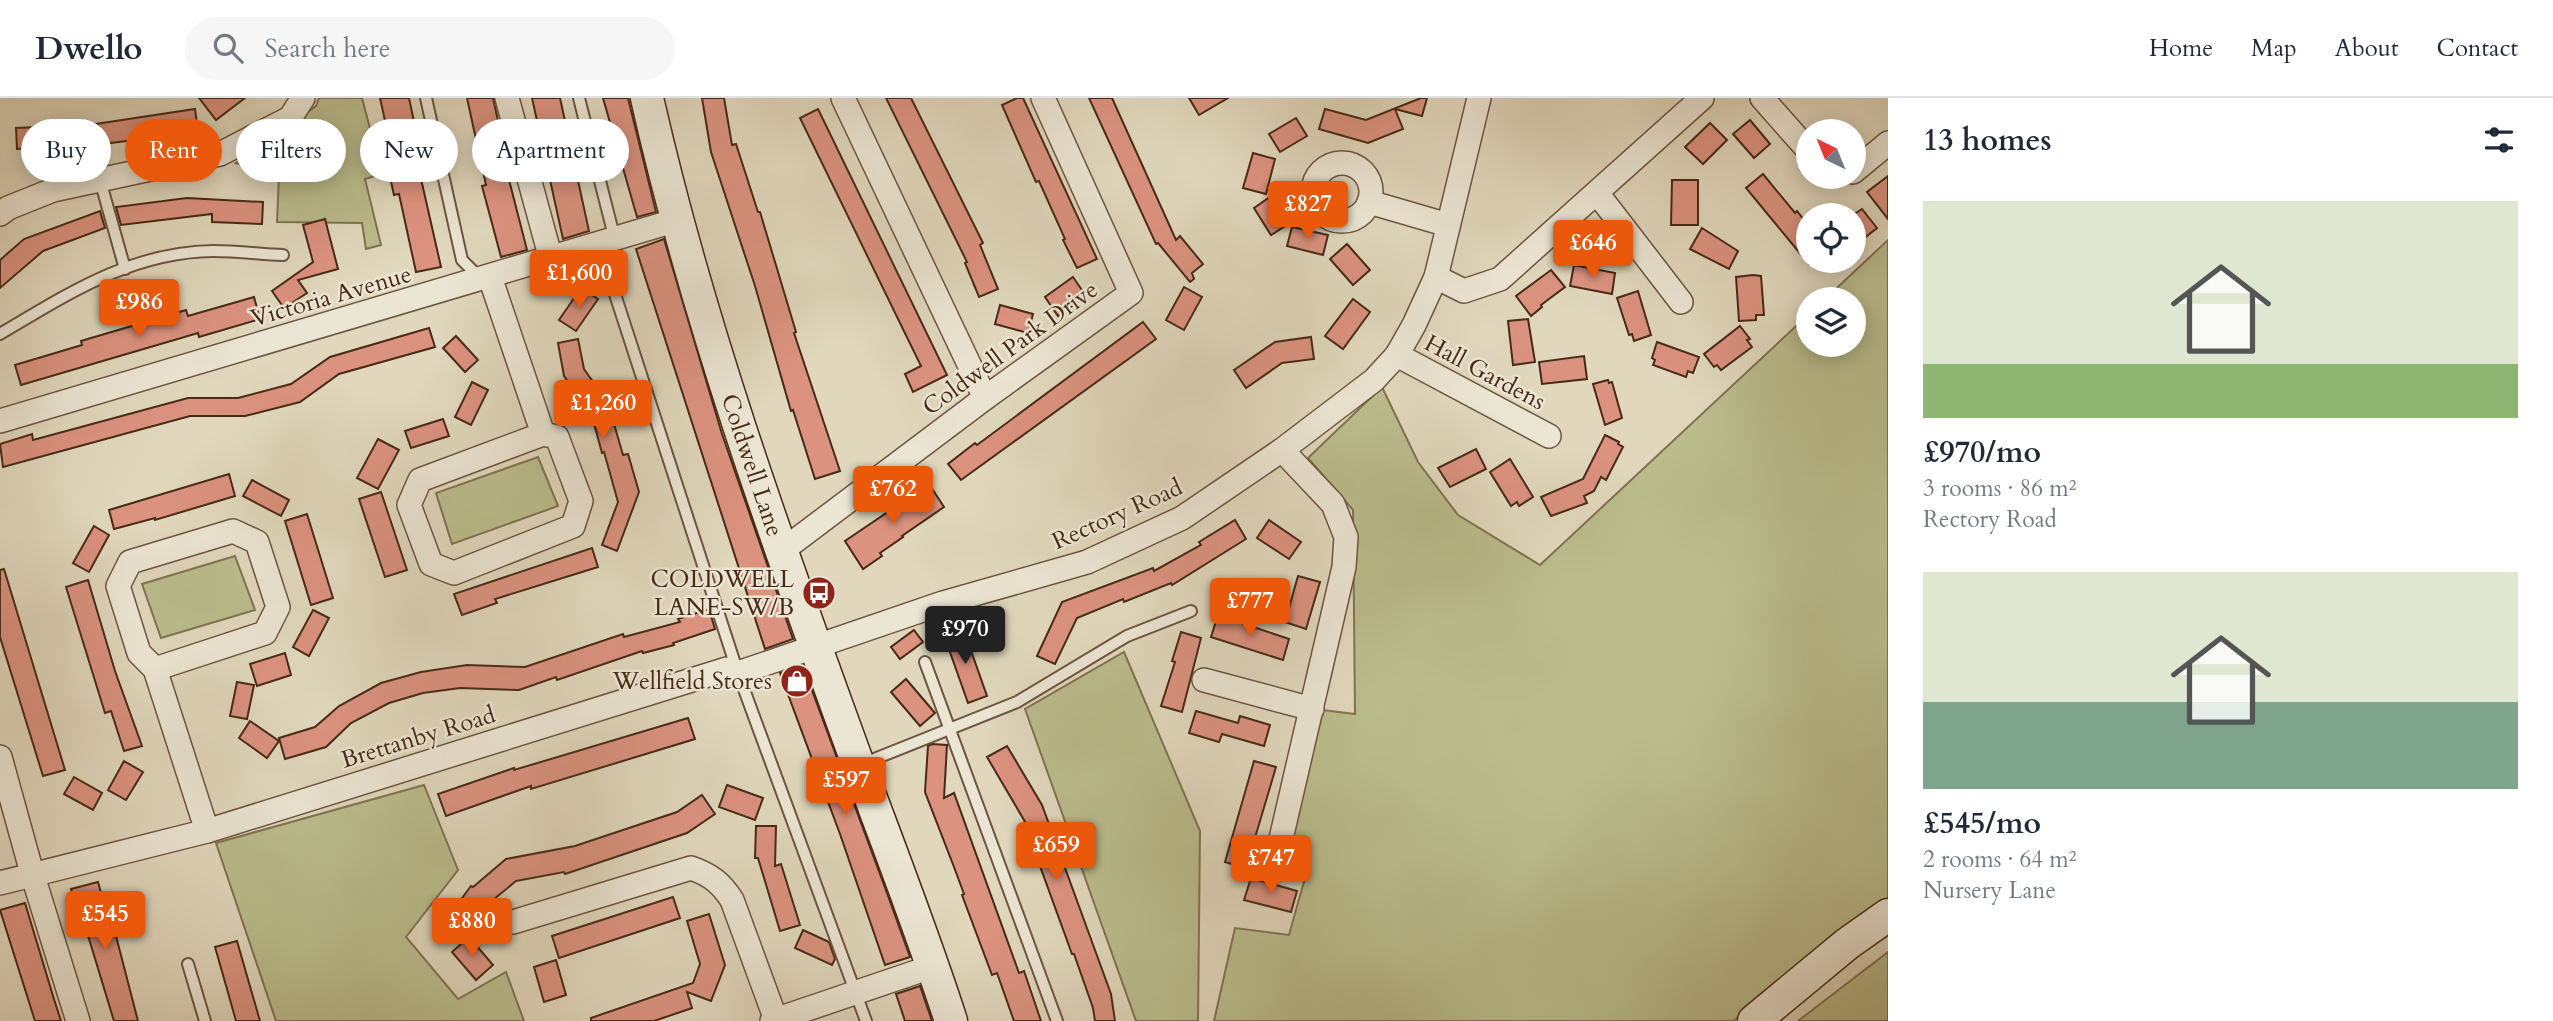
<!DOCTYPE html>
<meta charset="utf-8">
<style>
body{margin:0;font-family:Cardo,serif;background:#f6f6f7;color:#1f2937;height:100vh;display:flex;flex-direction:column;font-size:26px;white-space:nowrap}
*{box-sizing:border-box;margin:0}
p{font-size:23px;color:#747a83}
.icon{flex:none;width:38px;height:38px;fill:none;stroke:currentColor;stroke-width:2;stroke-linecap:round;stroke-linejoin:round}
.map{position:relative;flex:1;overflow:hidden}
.panel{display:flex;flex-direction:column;background:#fff;width:665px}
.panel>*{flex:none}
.top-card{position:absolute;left:21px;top:21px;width:665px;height:63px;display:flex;gap:14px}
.needle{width:46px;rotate:317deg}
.controls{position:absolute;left:1796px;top:21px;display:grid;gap:14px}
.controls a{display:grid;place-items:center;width:70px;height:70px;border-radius:50%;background:#fff;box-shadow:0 4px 18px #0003;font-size:35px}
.price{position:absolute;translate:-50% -60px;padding:0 16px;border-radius:7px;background:#ea580c;color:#fff;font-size:23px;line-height:46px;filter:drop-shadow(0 2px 4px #0008)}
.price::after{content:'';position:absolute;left:50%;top:42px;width:21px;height:16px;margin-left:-10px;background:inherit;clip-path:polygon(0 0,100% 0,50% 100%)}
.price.current{background:#222;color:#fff}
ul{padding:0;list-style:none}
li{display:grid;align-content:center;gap:14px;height:371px;padding:0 35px}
li span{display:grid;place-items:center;height:217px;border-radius:0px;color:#555}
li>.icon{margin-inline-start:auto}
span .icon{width:126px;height:126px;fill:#fffc;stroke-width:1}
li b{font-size:30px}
h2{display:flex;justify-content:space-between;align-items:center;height:84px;padding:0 35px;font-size:30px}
.pill{padding:0 24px;border-radius:32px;background:#fff;box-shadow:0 4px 18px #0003;font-size:24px;line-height:63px}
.pill.current{background:#ea580c;color:#fff}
header{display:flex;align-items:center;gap:42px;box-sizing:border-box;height:98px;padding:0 35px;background:#fff;border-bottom:2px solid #e0e1e3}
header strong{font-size:33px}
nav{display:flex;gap:38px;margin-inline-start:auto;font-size:24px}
.search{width:490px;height:63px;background:#f6f6f7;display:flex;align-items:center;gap:18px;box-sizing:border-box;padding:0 24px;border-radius:38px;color:#747a83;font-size:26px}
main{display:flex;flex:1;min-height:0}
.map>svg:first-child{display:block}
</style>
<header>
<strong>Dwello</strong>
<div class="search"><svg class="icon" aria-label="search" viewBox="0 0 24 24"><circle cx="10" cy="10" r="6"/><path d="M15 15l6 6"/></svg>Search here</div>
<nav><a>Home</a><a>Map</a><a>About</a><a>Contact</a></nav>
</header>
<main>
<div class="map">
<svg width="1888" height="923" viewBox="0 0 1888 923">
<rect width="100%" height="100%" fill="#e0d7bc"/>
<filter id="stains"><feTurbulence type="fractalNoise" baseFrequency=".00286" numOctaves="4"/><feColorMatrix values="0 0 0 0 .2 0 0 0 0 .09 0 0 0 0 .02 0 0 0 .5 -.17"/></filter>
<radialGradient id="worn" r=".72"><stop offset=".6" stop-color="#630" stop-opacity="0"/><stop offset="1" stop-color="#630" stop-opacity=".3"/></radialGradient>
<g fill="#babc8c" stroke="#817351" stroke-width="2">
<polygon points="319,0 362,0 382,76 365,81 381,147 366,151 362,125 277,124 279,77 236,65 316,8"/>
<polygon points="1888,142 1888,803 1733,923 1214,923 1235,830 1289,837 1305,780 1291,738 1323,612 1355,616 1353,412 1308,360 1382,289 1418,364 1458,417 1540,467 1808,217 1808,247 1853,247 1853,201 1825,201"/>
<polygon points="538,359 558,408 452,446 436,395"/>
<polygon points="235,458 255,512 161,540 142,486"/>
<polygon points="1124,554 1200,733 1198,923 1136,923 1025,611"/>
<polygon points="424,687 458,772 406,839 458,901 506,874 524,923 276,923 216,745"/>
<polygon points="1888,854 1888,923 1798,923"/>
</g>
<g fill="#db927f" stroke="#482a16" stroke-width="2">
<polygon points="199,0 245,0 216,22"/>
<polygon points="380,0 409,0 424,71 419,72 441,169 416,174 399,96 394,97 390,79 397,77"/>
<polygon points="467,0 493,0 509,73 507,74 527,152 501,159 482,88 486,87"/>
<polygon points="532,0 560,0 589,133 563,141"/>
<polygon points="603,0 628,0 656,114 637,119"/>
<polygon points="702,0 724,0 732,47 736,46 758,114 760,114 796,234 794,235 840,373 815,381 793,312 791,313 755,188 711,54"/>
<polygon points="886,0 911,0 983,145 980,147 998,191 979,199 965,165 967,164"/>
<polygon points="1017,0 1023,0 1097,161 1077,170 1063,142 1065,141 1039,83 1036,84 1002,7"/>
<polygon points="1089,0 1112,0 1176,142 1180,138 1203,166 1192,175 1194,181 1190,184 1158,145 1156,146"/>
<polygon points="1189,0 1228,0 1199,17"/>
<polygon points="1421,0 1427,0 1422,18 1395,11 1403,31 1368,45 1319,31 1325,11 1366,22"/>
<polygon points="195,11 198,34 95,47 17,51 16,30 89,27"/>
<polygon points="818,11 947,277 913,294 905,276 921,268 800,20"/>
<polygon points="1296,20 1307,38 1280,54 1269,36"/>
<polygon points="1750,22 1770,46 1754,60 1733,36"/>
<polygon points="1710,25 1727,42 1703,66 1685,49"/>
<polygon points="1253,55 1275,61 1266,96 1243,90"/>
<polygon points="1763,76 1795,115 1797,113 1808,127 1808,165 1746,90"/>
<polygon points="1888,78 1888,121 1867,94"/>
<polygon points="1672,82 1698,82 1698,127 1671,127"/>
<polygon points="1270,99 1287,127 1271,137 1254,110"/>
<polygon points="187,100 263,104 262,126 212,124 212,116 121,127 116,109"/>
<polygon points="1862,111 1877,130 1853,149 1853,117"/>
<polygon points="100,113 105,130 43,153 0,190 0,162 24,141"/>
<polygon points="325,121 338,171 298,182 307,195 284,210 272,193 313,164 303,127"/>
<polygon points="1292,129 1328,137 1323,157 1287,148"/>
<polygon points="1702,130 1738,153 1729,171 1690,151"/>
<polygon points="664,141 722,336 793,541 765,551 636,151"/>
<polygon points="1347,146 1370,172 1353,187 1330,161"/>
<polygon points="1574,167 1615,175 1612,196 1570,188"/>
<polygon points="1551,172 1565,189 1541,207 1542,209 1531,218 1516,198"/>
<polygon points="1753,177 1761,178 1764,217 1756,217 1756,222 1739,223 1736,179"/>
<polygon points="1073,179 1086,198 1058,218 1045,199"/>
<polygon points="1184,189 1202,199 1184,232 1166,222"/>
<polygon points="581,190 598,201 576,233 559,222"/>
<polygon points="1638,193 1651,237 1634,243 1632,236 1629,237 1617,200"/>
<polygon points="254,199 260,221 199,239 198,235 21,287 15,267 82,247 81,243 186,212 188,218"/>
<polygon points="1353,201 1370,214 1343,251 1325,238"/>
<polygon points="1000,207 1033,216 1028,235 995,226"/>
<polygon points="1528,221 1535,264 1513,267 1508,223"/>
<polygon points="1143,224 1156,241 961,382 948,366 975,345 977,347"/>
<polygon points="1740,228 1750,241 1747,242 1752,249 1721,272 1717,267 1714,269 1704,256"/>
<polygon points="429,230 435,249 339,276 300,304 245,318 190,318 3,369 0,346 32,336 33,342 188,300 238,300 291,286 330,259"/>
<polygon points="456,238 478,262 465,274 443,250"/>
<polygon points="1311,239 1314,261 1282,265 1246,290 1234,272 1275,244"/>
<polygon points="578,241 584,271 608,305 623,357 628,356 639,394 617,453 602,447 618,404 604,354 602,355 592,318 564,278 558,245"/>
<polygon points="1657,244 1699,259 1693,275 1688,273 1686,279 1653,267 1655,262 1652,260"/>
<polygon points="1584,258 1587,281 1542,286 1539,264"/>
<polygon points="1608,282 1609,285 1612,284 1622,320 1605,327 1593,286"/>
<polygon points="472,284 488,292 471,327 455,319"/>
<polygon points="443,321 449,338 411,350 405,333"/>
<polygon points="1605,337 1619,344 1618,346 1623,349 1606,382 1601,379 1594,393 1584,398 1587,405 1551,418 1541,399 1583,381"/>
<polygon points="378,341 399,352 378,391 357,380"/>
<polygon points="1476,351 1486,371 1450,389 1438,370"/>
<polygon points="1510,361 1533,399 1519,408 1517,404 1511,408 1490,374"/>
<polygon points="229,376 235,398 155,422 155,420 114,431 109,412"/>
<polygon points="252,382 289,402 281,418 243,398"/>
<polygon points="929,386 944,409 902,438 903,439 880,455 882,458 863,471 845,443"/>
<polygon points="381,394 407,472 385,479 359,401"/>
<polygon points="307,416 333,500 311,507 285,423"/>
<polygon points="1235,422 1246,441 1172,487 1171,485 1124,504 1123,501 1077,520 1055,566 1037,558 1062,504 1153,470 1154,473 1201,447 1199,444"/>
<polygon points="1269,422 1301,444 1289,461 1257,440"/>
<polygon points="94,428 109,437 89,474 73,465"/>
<polygon points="592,450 598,469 495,501 497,505 462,517 454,496"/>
<polygon points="4,471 65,672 43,678 0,539 0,472"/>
<polygon points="1298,478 1320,484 1306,531 1285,524"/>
<polygon points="88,482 115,573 142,648 124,653 111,613 105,615 66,489"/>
<polygon points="709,511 715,531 673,545 674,547 643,555 642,553 557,582 556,579 519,592 460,590 423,595 389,605 351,625 326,649 285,661 279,640 315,629 339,608 381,585 421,574 467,567 525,569 623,536 624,539 680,524 678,521"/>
<polygon points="313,512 329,520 309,558 293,549"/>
<polygon points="1218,517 1289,541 1283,562 1211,539"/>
<polygon points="963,530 987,598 968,605 944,537"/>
<polygon points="914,532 923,544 900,561 891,549"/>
<polygon points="1181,534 1201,540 1182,614 1161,608 1175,564 1172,563"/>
<polygon points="285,555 291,577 257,588 250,566"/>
<polygon points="803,568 887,795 910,859 885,867 840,736 780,575"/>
<polygon points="906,581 935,615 920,628 891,594"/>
<polygon points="237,584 254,587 247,621 230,618"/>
<polygon points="1196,613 1238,625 1240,618 1270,627 1264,648 1222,636 1219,644 1189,635"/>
<polygon points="688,620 695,641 531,691 531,688 446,718 438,696 514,670 514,672"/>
<polygon points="250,623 279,643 267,660 239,640"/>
<polygon points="932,646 947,647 944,700 954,695 1019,875 1024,873 1041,923 1014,923 997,875 992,877 962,797 964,796 954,769 925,694 928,648"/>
<polygon points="1007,648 1042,707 1111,896 1115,923 1095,923 1093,910 1074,856 1072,856 1028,735 1031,734 987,659"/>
<polygon points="124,663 143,674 126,702 108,692"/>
<polygon points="1254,663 1276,669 1246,770 1225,764"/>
<polygon points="74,679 102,695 93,712 64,696"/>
<polygon points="727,687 763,700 755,722 719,709"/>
<polygon points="702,697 715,716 687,735 565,776 564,774 516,783 482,811 469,829 451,815 471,788 473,789 506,761 575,748 677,714"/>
<polygon points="756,728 776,728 775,768 781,766 800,827 780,833 758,760 755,760"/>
<polygon points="1251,780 1297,793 1291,814 1244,802"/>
<polygon points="98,784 113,839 116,838 138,923 114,923 86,831 82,832 71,791"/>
<polygon points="673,799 680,820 559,860 552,838"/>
<polygon points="25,805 53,898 61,923 35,923 0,812"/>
<polygon points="709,816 725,867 711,903 687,894 692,910 654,923 591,923 591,920 693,885 700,866 687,823"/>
<polygon points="803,832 829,844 835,861 832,867 795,850"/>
<polygon points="469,839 493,867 476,882 452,854"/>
<polygon points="237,843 243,864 260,923 236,923 227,891 215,849"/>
<polygon points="556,862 566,897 544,904 534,869"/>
<polygon points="920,888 932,923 905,923 896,896"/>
</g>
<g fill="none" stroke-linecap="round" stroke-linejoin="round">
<defs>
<g id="lane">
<polyline points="426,0 462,162 481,181"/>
<polyline points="579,0 615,142"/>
<polyline points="100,82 125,171"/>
<polyline points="599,147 738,575 866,923"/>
<path d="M0,236C68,196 131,154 213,153C237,153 260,156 283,157"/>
<polyline points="925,564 1057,923"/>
<polyline points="862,666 1017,604 1127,538 1191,513"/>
<polyline points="188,866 205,923"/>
</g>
<g id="street">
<polyline points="507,0 551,161"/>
<polyline points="843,0 985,300"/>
<polyline points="1762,0 1808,52"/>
<circle cx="1342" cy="94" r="29"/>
<polyline points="1853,74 1888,45"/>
<polyline points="1597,95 1681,204"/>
<polyline points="1369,104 1448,127"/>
<polyline points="0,116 8,110 53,92 220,56 290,20 303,0"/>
<polyline points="490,179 543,336 557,339 581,403 573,428 454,475 431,466 409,407 420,382 543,336"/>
<polyline points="1436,179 1464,193 1500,181 1702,0"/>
<polyline points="1397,257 1549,338"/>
<polyline points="0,323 677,122"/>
<polyline points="783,452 985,300 1131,195 1043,0"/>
<polyline points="155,571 265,535 278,509 257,444 233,433 130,464 118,488 139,555 155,571 207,733"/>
<polyline points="1204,582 1312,611"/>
<polyline points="0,659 32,775 78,923"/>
<polyline points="1280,745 1344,469 1346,439 1333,406 1282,352"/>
<polyline points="0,785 207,733 727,571 738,575 943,505 1087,464 1182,420 1282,352 1374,282 1397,257 1414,227 1436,179 1479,0"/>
<path d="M513,824L691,770C711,777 721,785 732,802L776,922"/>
<polyline points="772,923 934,868"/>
</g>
<g id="secondary">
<path id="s1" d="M647,0C697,222 776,441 854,655C887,744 922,833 951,923"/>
<polyline points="1754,923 1847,846 1888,817"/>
</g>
</defs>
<use href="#lane" stroke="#6e5540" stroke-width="14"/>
<use href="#street" stroke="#6e5540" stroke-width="26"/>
<use href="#secondary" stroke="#482a16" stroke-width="35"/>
<use href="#lane" stroke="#ebe5d3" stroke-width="10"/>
<use href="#street" stroke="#ebe5d3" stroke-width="23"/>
<use href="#secondary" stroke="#ebe5d3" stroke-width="32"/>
</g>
<defs>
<symbol id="bus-disc" viewBox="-11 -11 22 22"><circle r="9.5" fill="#8f2418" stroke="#ebe5d3"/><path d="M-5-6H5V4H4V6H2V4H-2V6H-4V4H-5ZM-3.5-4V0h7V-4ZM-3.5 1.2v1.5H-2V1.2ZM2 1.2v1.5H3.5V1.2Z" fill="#fff"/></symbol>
<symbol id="shop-disc" viewBox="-11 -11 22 22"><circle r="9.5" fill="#8f2418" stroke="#ebe5d3"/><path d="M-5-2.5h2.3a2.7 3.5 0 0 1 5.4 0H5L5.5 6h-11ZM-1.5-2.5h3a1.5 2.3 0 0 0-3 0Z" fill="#fff"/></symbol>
</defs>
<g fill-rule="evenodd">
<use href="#bus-disc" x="800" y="476" width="38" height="38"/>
<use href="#shop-disc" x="778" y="564" width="38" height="38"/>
</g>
<g text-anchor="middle" stroke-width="5" stroke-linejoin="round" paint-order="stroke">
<g font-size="24" fill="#482a16" stroke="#ebe5d3">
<text transform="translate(331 198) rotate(-16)" y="8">Victoria Avenue</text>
<text transform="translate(1010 250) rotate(-36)" y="8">Coldwell Park Drive</text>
<text transform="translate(1485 274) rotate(28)" y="8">Hall Gardens</text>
<text dy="8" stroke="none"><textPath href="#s1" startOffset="382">Coldwell Lane</textPath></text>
<text transform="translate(1117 416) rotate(-24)" y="8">Rectory Road</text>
<text transform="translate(418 639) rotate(-17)" y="8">Brettanby Road</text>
</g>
<g font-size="24" fill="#482a16" stroke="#ebe5d3" text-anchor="end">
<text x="794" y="489">COLDWELL<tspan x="794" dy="28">LANE-SW/B</tspan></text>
<text x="772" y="591">Wellfield Stores</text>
</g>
</g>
<rect width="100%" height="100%" filter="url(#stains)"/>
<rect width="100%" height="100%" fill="url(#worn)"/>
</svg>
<div class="controls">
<a><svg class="needle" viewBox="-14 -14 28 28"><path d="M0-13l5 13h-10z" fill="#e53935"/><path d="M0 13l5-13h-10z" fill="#747a83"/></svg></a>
<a><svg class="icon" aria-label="locate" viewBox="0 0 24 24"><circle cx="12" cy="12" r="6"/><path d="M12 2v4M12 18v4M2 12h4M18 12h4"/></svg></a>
<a><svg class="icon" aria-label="layers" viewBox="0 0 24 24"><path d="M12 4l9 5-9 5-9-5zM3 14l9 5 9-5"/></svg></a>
</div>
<b class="price" style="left:1308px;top:143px">£827</b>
<b class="price" style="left:1593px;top:182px">£646</b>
<b class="price" style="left:579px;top:212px">£1,600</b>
<b class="price" style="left:139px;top:241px">£986</b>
<b class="price" style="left:603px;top:342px">£1,260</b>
<b class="price" style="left:893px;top:428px">£762</b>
<b class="price" style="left:1250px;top:540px">£777</b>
<b class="price current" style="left:965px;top:568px">£970</b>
<b class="price" style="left:846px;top:719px">£597</b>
<b class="price" style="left:1056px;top:784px">£659</b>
<b class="price" style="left:1271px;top:797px">£747</b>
<b class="price" style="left:105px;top:853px">£545</b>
<b class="price" style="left:472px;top:860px">£880</b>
<div class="top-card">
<a class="pill">Buy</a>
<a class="pill current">Rent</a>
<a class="pill">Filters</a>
<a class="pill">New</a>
<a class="pill">Apartment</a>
</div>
</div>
<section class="panel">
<h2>13 homes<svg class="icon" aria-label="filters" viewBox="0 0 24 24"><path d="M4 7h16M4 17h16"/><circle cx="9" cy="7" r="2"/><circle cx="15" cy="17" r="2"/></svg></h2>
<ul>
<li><span style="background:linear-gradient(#dfe7d0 75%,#8fb573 0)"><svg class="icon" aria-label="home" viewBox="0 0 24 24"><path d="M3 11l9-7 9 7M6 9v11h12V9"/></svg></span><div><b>£970/mo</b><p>3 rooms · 86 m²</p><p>Rectory Road</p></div></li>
<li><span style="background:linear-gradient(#dfe7d0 60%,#7fa58c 0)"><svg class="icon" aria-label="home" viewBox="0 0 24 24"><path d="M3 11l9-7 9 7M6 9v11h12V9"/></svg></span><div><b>£545/mo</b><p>2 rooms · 64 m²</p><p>Nursery Lane</p></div></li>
</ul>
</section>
</main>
